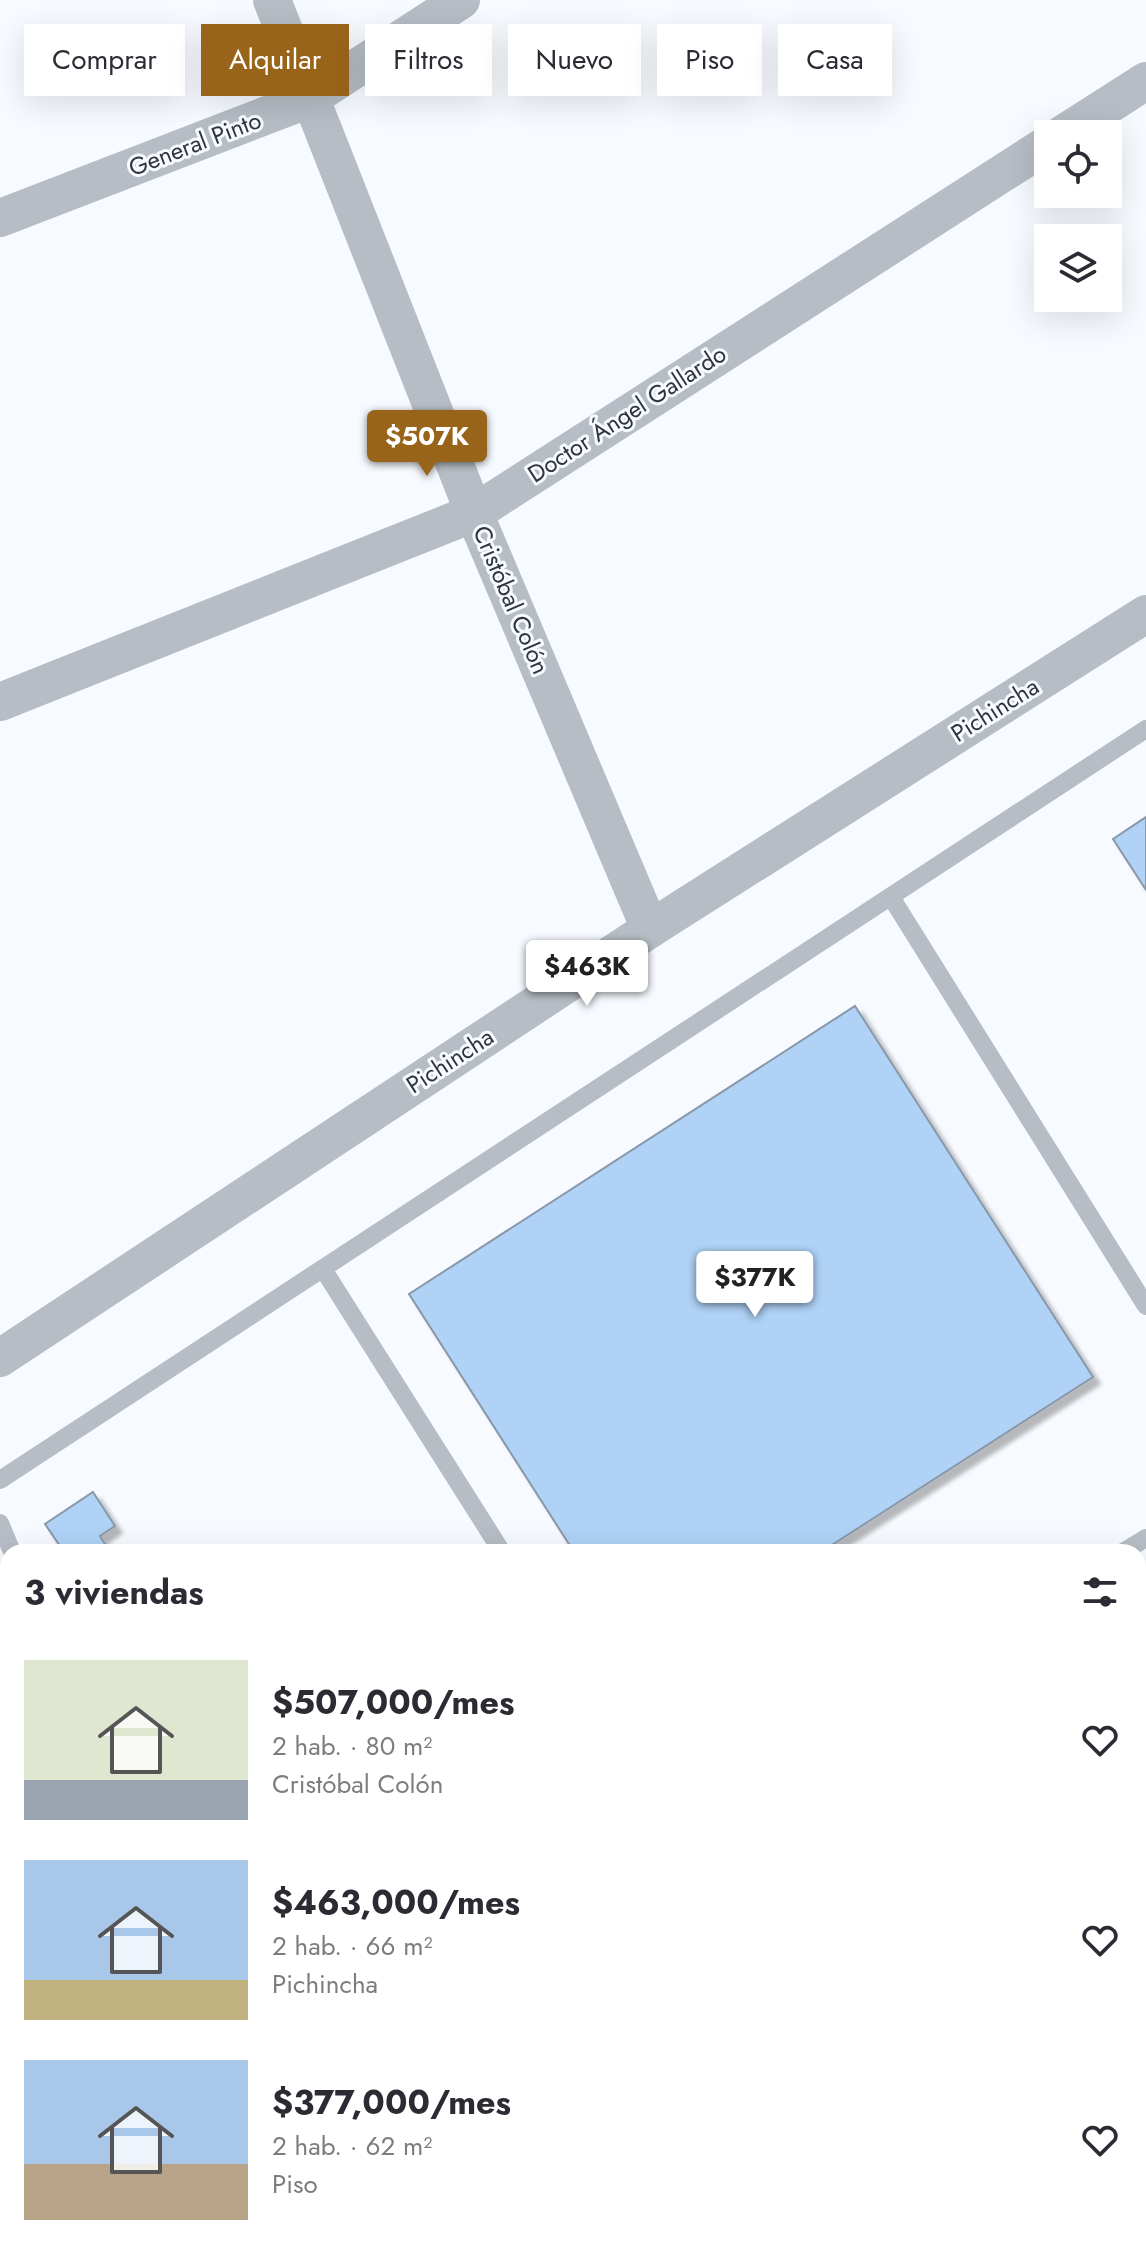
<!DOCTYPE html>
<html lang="es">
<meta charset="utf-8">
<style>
body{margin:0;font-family:Jost,sans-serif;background:#f2f2f3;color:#2b2b33;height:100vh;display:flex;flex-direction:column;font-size:30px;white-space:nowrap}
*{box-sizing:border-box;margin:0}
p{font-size:26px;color:#7c7c81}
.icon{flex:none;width:44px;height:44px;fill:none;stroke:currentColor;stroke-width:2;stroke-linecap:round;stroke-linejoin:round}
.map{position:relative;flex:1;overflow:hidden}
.sheet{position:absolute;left:0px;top:1544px;width:1146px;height:714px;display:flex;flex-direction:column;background:#fff;border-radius:24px 24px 0 0;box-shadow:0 8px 32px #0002}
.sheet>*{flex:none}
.hud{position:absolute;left:24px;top:24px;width:1098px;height:72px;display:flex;gap:16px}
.fabs{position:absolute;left:1034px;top:120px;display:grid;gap:16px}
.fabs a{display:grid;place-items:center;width:88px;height:88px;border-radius:0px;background:#fff;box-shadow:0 8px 32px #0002;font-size:40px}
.price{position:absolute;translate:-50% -68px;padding:0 18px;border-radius:8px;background:#fff;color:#222;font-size:26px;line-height:52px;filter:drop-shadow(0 2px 4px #0008)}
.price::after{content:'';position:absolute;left:50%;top:48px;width:24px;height:18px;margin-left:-12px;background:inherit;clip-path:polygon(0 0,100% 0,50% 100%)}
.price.selected{background:#98641a;color:#fff}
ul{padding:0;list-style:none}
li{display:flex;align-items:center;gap:24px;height:200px;padding:0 24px}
li span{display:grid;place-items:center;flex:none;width:224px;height:160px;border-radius:0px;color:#555}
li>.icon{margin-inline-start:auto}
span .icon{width:96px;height:96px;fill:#fffc;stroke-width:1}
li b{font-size:34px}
h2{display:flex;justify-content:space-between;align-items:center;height:96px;padding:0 24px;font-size:34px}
.tag{padding:0 28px;border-radius:0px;background:#fff;box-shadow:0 8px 32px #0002;font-size:28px;line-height:72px}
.tag.selected{background:#98641a;color:#fff}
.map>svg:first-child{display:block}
</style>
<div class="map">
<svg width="1146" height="2257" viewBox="0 0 1146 2257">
<defs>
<filter id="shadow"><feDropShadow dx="7" dy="7" stdDeviation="2" flood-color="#0004"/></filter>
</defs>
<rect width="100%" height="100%" fill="#f7fafe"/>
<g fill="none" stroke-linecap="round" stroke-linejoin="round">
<polyline stroke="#c49c6d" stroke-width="12" points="0,2245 5,2257"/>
</g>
<g fill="#afd2f6" stroke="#8998a8" stroke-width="2" filter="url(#shadow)">
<polygon points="1146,817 1146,890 1113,839"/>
<polygon points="855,1006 1093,1377 821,1552 574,1552 409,1294"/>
<polygon points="93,1492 115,1526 100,1536 110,1552 64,1552 45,1524"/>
<polygon points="0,1642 8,1662 8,1832 0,1813"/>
<polygon points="784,2250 1096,2250 1101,2257 773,2257"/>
</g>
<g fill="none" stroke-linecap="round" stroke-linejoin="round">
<g stroke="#b8bdc1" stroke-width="5" stroke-dasharray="6 6" stroke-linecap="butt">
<polyline points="0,2092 8,2110"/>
<polyline points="0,2116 8,2118"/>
</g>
<g stroke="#b6bdc4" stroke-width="18">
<polyline points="891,897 1146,1306"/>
<polyline points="323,1269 502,1552"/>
<polyline points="0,1480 1146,729"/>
<polyline points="0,1523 12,1552"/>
<polyline points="1123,1552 1146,1538"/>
<polyline points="1138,1637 1146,1632"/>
<polyline points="556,2250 560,2257"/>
<polyline points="163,2257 173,2250"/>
</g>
<g stroke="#b6bdc4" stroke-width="38">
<polyline points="272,0 474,513 650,929"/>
<polyline points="1063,134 1146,81"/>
<polyline points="0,218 309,99 461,0"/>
<polyline points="0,702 474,513 1048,144"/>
<polyline points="0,1358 650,929 1146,614"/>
<polyline points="0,1950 8,1970"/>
<polyline points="124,2250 127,2257"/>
</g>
<g stroke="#7e8a97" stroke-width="44">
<polyline points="0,2226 8,2230"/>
<polyline points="50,2250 53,2251"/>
</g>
</g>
<g text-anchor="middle" stroke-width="6" stroke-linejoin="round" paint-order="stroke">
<g font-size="24" fill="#2e353b" stroke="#f7fafe">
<text transform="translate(195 144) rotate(-21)" y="8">General Pinto</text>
<text transform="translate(627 414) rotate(-33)" y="8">Doctor Ángel Gallardo</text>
<text transform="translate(511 600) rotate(67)" y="8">Cristóbal Colón</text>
<text transform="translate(995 710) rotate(-32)" y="8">Pichincha</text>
<text transform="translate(450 1061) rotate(-33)" y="8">Pichincha</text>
</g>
</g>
</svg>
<div class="fabs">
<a><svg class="icon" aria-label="locate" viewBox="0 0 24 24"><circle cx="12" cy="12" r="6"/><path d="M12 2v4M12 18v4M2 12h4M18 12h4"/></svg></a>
<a><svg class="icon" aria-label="layers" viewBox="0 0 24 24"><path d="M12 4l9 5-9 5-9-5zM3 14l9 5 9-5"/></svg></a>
</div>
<b class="price selected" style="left:427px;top:478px">$507K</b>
<b class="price" style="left:587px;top:1008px">$463K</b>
<b class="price" style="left:755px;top:1319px">$377K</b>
<div class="hud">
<a class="tag">Comprar</a>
<a class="tag selected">Alquilar</a>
<a class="tag">Filtros</a>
<a class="tag">Nuevo</a>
<a class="tag">Piso</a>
<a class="tag">Casa</a>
</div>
<section class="sheet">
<h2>3 viviendas<svg class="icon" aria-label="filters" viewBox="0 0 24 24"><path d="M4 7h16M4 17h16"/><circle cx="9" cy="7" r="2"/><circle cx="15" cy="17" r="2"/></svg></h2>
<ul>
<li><span style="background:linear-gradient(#dfe7d0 75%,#9aa5b1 0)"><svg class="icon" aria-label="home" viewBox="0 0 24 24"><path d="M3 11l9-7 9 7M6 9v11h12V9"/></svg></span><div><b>$507,000/mes</b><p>2 hab. · 80 m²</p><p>Cristóbal Colón</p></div><svg class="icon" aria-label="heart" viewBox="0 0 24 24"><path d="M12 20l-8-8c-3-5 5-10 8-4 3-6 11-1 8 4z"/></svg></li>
<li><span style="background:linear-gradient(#a9c7e8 75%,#c2b280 0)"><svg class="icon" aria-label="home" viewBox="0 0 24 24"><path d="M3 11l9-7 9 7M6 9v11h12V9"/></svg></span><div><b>$463,000/mes</b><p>2 hab. · 66 m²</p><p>Pichincha</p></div><svg class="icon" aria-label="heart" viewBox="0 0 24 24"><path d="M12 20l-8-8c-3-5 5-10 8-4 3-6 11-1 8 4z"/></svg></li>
<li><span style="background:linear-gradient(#a9c7e8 65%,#b9a48a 0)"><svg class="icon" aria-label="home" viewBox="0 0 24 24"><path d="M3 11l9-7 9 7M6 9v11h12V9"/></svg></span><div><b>$377,000/mes</b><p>2 hab. · 62 m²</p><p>Piso</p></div><svg class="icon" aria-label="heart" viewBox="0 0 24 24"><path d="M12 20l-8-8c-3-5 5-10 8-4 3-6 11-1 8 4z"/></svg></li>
</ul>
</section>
</div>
